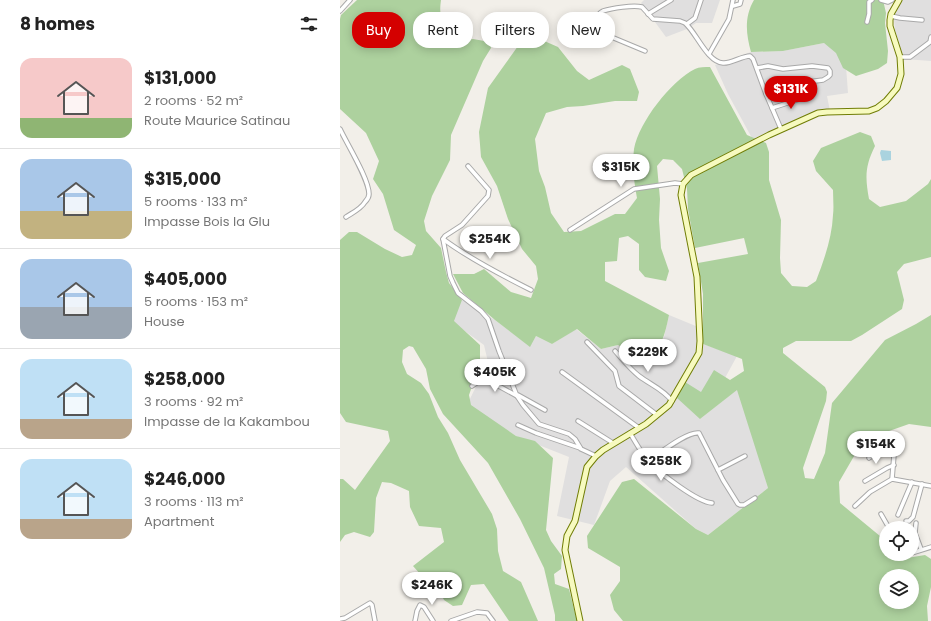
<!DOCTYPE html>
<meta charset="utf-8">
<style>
body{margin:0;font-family:Poppins,sans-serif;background:#f2f2f2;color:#222;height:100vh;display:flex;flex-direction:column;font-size:15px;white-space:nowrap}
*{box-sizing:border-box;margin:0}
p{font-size:13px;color:#767676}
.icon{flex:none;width:22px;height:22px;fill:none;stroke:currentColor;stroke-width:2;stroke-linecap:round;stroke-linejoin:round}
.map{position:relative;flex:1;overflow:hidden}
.sheet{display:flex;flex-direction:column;background:#fff;width:340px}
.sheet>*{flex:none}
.top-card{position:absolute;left:12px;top:12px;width:380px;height:36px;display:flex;gap:8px}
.tools{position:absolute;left:539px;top:521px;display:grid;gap:8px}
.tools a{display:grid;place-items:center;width:40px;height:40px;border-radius:50%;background:#fff;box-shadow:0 2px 10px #0003;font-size:20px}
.price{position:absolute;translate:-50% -34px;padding:0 9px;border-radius:14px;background:#fff;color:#222;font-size:13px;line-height:26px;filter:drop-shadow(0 1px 2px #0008)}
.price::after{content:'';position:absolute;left:50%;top:24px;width:12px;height:9px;margin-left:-6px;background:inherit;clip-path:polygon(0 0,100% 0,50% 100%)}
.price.current{background:#d40000;color:#fff}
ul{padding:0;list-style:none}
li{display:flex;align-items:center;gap:12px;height:100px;padding:0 20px}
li+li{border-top:1px solid #e0e0e0}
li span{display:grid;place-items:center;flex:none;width:112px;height:80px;border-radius:12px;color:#555}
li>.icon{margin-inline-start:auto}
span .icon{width:48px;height:48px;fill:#fffc;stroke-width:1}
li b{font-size:17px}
h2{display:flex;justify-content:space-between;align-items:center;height:48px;padding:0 20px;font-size:17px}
.chip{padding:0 14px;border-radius:16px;background:#fff;box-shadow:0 2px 10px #0003;font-size:14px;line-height:36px}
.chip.current{background:#d40000;color:#fff}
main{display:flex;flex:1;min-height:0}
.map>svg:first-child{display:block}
</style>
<main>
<section class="sheet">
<h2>8 homes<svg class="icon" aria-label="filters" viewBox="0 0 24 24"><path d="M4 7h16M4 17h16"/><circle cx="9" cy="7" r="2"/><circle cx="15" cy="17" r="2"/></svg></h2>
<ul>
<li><span style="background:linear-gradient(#f6c9c9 75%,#8fb573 0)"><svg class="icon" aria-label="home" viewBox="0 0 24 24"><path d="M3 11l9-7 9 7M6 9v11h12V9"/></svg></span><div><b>$131,000</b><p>2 rooms · 52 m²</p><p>Route Maurice Satinau</p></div></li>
<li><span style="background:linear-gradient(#a9c7e8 65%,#c2b280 0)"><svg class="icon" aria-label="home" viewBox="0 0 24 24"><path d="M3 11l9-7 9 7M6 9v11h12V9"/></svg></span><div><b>$315,000</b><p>5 rooms · 133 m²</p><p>Impasse Bois la Glu</p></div></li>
<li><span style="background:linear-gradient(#a9c7e8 60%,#9aa5b1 0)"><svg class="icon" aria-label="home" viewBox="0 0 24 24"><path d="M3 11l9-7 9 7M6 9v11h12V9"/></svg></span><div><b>$405,000</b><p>5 rooms · 153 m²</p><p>House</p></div></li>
<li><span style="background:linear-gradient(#bfe0f5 75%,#b9a48a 0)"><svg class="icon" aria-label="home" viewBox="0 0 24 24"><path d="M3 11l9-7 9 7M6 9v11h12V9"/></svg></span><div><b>$258,000</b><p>3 rooms · 92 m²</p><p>Impasse de la Kakambou</p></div></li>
<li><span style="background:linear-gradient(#bfe0f5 75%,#b9a48a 0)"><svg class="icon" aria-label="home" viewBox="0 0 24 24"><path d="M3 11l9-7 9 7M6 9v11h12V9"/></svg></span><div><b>$246,000</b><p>3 rooms · 113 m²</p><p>Apartment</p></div></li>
</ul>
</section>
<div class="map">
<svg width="591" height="621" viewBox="0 0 591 621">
<rect width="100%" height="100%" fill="#f2efe9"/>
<g fill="#e0dfdf">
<polygon points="304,0 380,0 372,23 356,23 347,29 326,37 301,3"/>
<polygon points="550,0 591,0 591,61 564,59 555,30 554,19 556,8"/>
<polygon points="484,43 505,53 508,93 487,96 490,111 477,112 413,140 388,94 375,65 411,52 443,51"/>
<polygon points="122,300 155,320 190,346 196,336 212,344 236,329 261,349 278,345 307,362 324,337 329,315 363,329 363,344 397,356 385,378 374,371 360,419 399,388 428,488 368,535 356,529 286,467 270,481 254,525 217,516 229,457 176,436 127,405 148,362 144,345 111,321"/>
</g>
<g fill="#add19e" fill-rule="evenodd">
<path d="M17,0H101C98,22 104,26 118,41L133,39L150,42L151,48L143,61L111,135L110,160L92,196L84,221L86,231L101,248L106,272L109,283L122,300L114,321L140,345V363L129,395L131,405L176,436L195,441L213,458L206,530L211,541L222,556L221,569L214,574L215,584L229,589L237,621H215V615L204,568L180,519L148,463L103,414L90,389L86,369L73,347L69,346L63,350L62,362L67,374L81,383L89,394L98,417L108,433L120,460L152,514L157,529L158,551L163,571L181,582L198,621H169L144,584L131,585L122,605L113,606L104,600L96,584L81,575L73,566L104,542L101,528L79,526L70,507L69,491L51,483L42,482L36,498L34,532L30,537L14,532L5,535L0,542V479H3L15,490L50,441L48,431L6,422L0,413V240L9,232H17L45,249L62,257L72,255L76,245L54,230L43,194L33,179L39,161L26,133L0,109V19L1,15Z"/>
<path d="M414,0H543L546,13L545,23L548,51L547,63L538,69L516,76L503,68L496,53L484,43L443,51L411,52C406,34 404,17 414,0Z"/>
<path d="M202,40L218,47L237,71L249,80L282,65L290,69L299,92L297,101H275L243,106L227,107L206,113L195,139L199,171L205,187L211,213L224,232L241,231L275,214H285L297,198C294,183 292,165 294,149C299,122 331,81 355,69C359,67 365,67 370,67L407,135L426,143L429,152V180L441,220L440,258L441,273L452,286L467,287L476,281C484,260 492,238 493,215C494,207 493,198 493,190L476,171L473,161L481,148L520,132L531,136L535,146C525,166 525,177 529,199L540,207L566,201L588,184L591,179V257L564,264L557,272L564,300L562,309L522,335L511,341H456L443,348V353L485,387L487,392L486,401L463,468L465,478L474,479L485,453L492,403L545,340L576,324L591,315V427L569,424L532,437L517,451L499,482L500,503L546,541V554H557L561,559L585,555L591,559V587L587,606L588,621H283L274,610L270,595L280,581V567L248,548L247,536L282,482L294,479L356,529L368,535L428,488L397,390L360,419L337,398L345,382L361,392L374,370L390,380L404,371L402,359L363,344V294L358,263L408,254L404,238L355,248L348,209L347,189L342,169L333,160L323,159L317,166L320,199L319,220L321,248L329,271L326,281L305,277L299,270V244L288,236L279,238L277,261L265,262V281L329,315C325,334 322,348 307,362L278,345L261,349L237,329L212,344L196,336L190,347L155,320L123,293L113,274H134L144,269L171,292L191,298L198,279L196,266L182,249L168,219L157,186L141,157L139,132L148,88L178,46ZM546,576H572V602H546Z"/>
</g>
<polygon fill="#aad3df" points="541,150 551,151 551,160 542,161 540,153"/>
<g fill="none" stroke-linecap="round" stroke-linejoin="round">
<defs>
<g id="minor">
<polyline points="541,0 548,2 552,0"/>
<polyline points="393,6 400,4 401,0"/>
<polyline points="0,11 10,0"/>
<polyline points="308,14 331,0"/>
<polyline points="551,16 560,18 582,20"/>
<polyline points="527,22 529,14 529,2 532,0"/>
<polyline points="347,24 355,18 361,0"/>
<path d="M305,51L257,31C254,25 256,14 263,11C272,8 293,5 302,7L313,19L340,21L345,23C356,32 367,62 383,63C390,64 402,56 410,56L413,59L426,94L441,129"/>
<polyline points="369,54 389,19 393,0"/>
<polyline points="560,57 570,57 590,42 591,37"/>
<polyline points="417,68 428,66 443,69 472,66 488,68 490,71 490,75 488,77 483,80 460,83 426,94"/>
<polyline points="432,108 466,97"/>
<path d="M0,129C7,144 29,179 29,194C29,197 27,200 25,202C21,209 12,213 6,217"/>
<polyline points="128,166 149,190 148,196 122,225 105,236 103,239 110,276 113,283 118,293 141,311 148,319 159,351 177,396 183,405 199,424 229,434 235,439 241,449 256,456"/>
<polyline points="230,230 294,189 335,183 343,184"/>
<path d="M103,239C130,259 161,275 191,290"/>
<polyline points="247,342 275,371 279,386 317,415"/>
<path d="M275,351C283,360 290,369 299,376C311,385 323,389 332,401"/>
<polyline points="222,372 299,428"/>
<polyline points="132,386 144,378 177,396"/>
<polyline points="178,395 205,410"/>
<polyline points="238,421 273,443"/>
<polyline points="178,425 196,433 240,448"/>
<path d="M290,433C296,443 302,454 309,462C320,473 357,502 372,503"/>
<path d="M529,458C535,454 551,443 555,443L552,479"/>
<path d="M308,461C319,454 347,431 359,433L383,480L398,504L400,505H404L415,498"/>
<polyline points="378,470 405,456"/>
<polyline points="525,481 547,468 554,465"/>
<polyline points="515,506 530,492 552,479 591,486"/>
<polyline points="541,514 549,528"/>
<polyline points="558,515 572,482"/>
<polyline points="566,521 569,521 573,517 582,484"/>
<polyline points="576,523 575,533 581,549"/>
<polyline points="572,553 591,547"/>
<polyline points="568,554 569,554"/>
<polyline points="0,619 5,618 30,603 32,605 35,621"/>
<polyline points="75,621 77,611 80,605 84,607 93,621"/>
<polyline points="111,621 137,612 147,613 153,621"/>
</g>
<polyline id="secondary" points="240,621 225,550 227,536 235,521 247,467 256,456 263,450 306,424 329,405 359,353 360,341 357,277 341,195 343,184 351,175 429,135 478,113 487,112 529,111 537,108 546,101 557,88 561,74 560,57 550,26 550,20 551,14 559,0"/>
</defs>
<use href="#minor" stroke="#a9a9a9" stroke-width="5.5"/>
<use href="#secondary" stroke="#707d05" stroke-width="7"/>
<use href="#minor" stroke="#fff" stroke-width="3.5"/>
<use href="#secondary" stroke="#f7fabf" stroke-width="5"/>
</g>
</svg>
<div class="tools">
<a><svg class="icon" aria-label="locate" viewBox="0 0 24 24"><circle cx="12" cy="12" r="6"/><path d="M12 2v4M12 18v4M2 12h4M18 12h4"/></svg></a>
<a><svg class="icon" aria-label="layers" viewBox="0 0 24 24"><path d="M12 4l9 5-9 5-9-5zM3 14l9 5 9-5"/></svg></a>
</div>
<b class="price current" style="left:451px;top:110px">$131K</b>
<b class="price" style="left:281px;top:188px">$315K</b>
<b class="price" style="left:150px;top:260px">$254K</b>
<b class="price" style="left:308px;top:373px">$229K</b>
<b class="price" style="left:155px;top:393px">$405K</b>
<b class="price" style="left:536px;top:465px">$154K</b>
<b class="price" style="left:321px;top:482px">$258K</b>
<b class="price" style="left:92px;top:606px">$246K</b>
<div class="top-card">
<a class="chip current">Buy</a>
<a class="chip">Rent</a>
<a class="chip">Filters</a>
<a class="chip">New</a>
</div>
</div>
</main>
